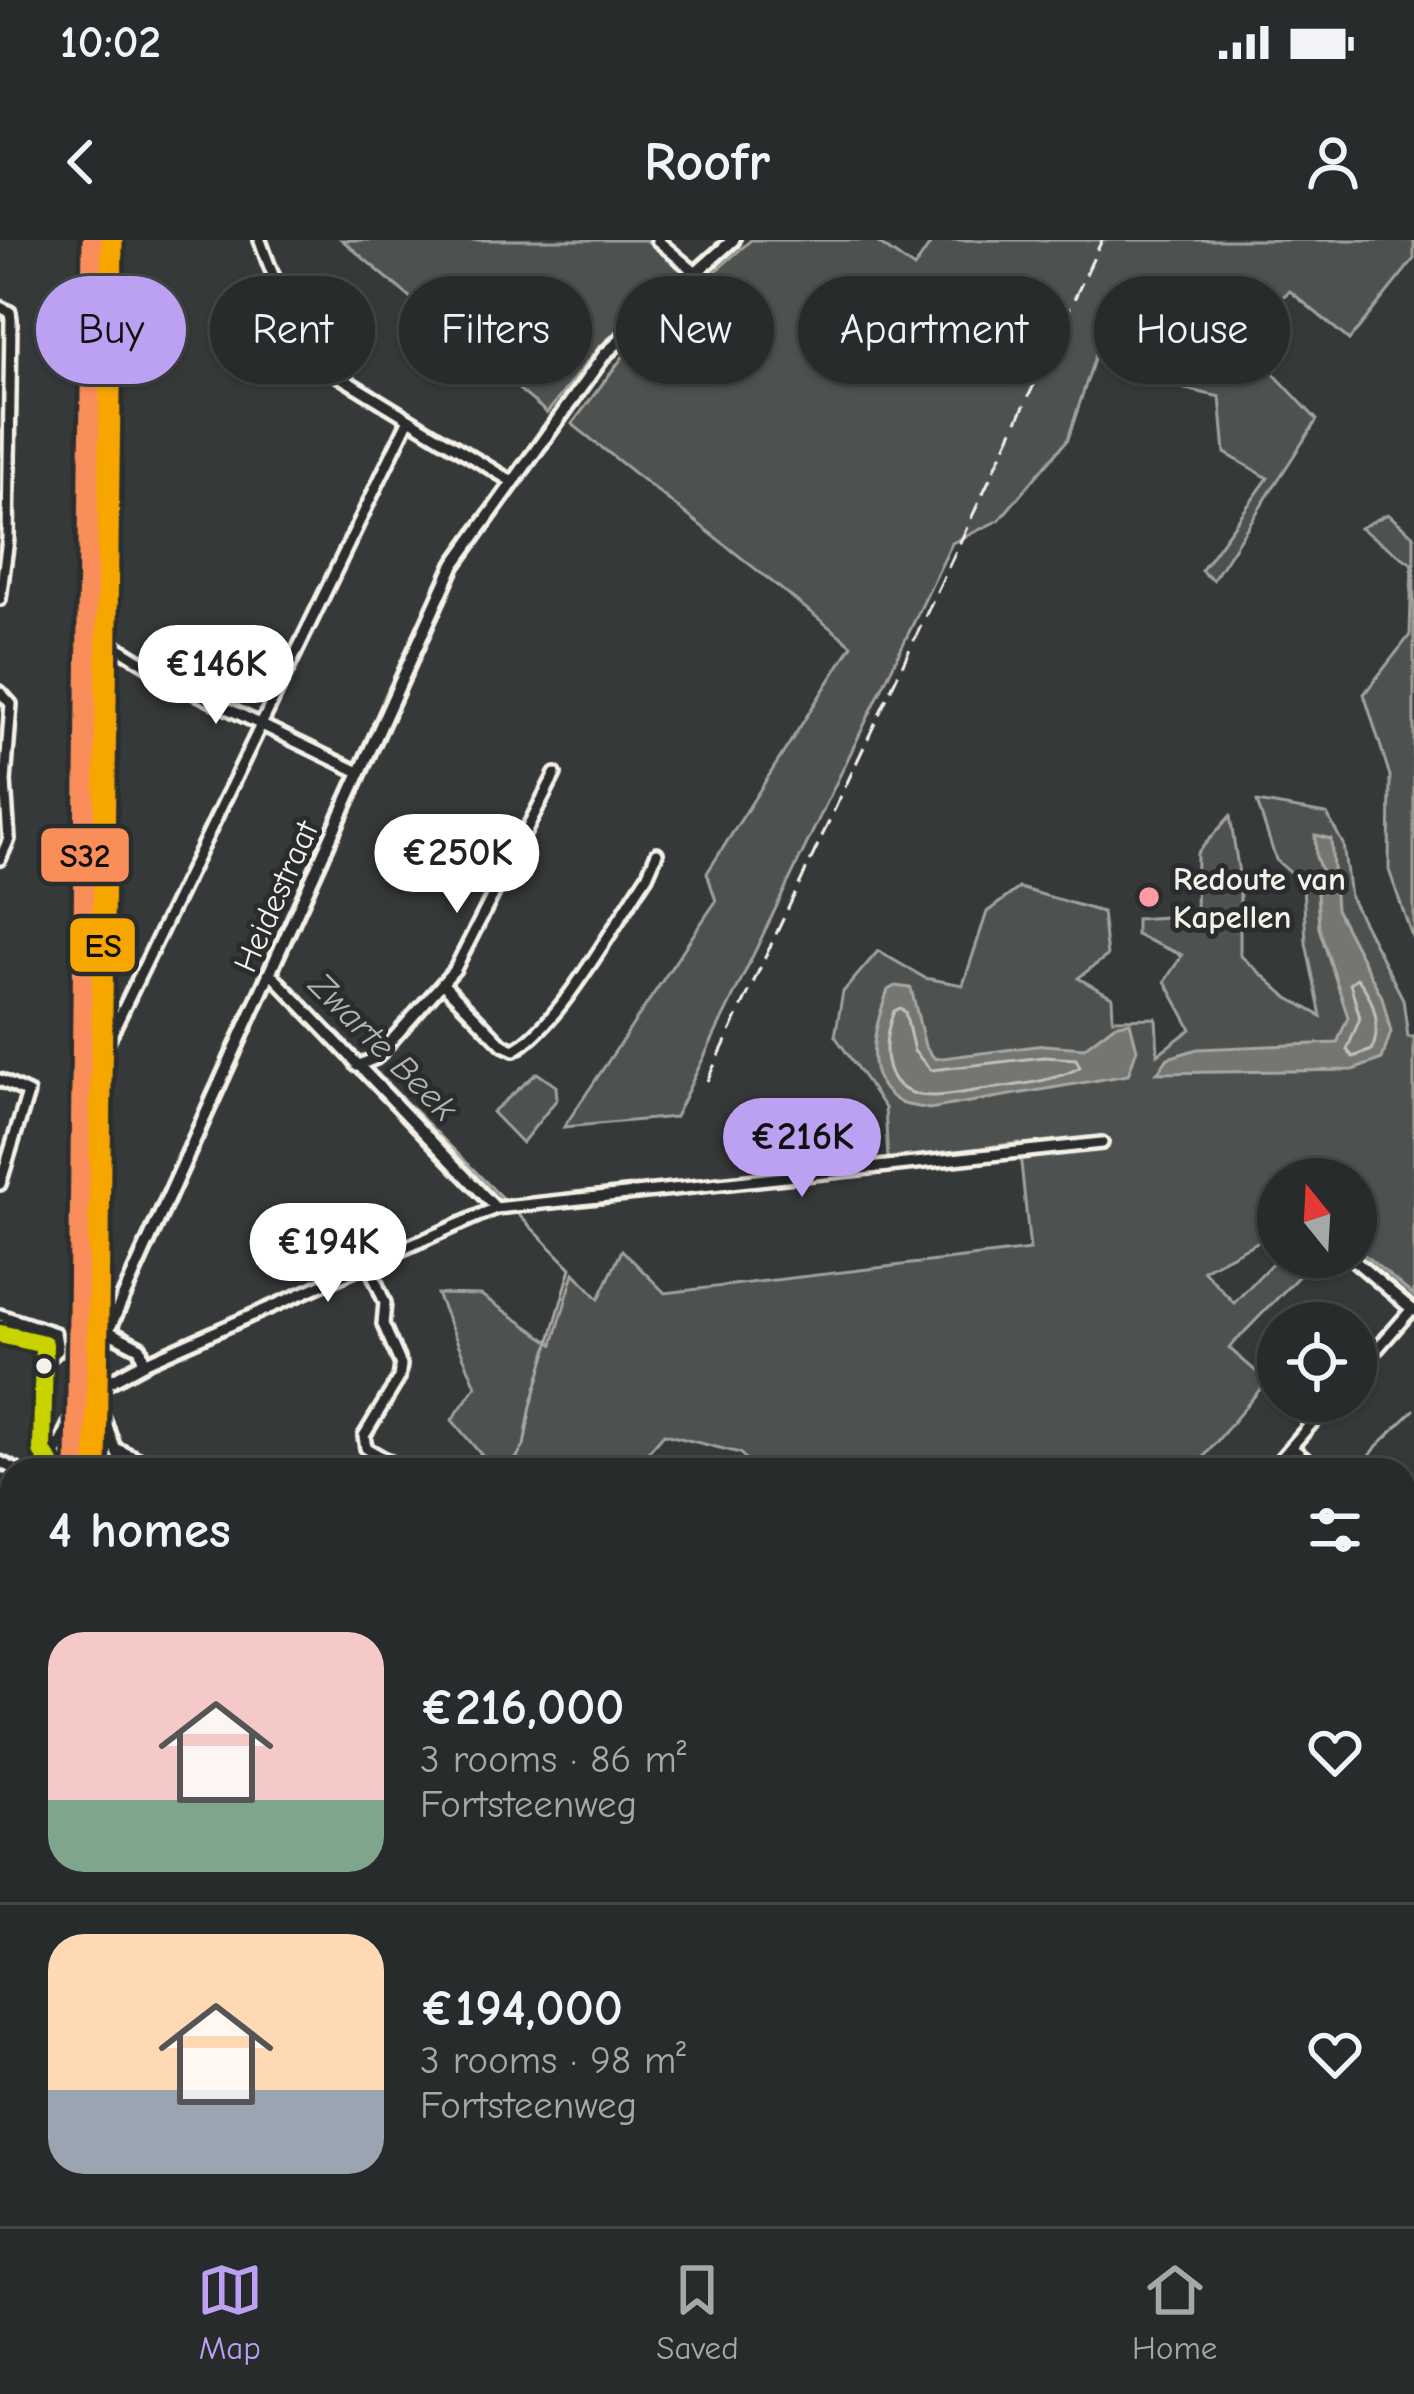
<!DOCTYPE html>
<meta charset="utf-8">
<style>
body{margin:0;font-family:"Comic Neue",sans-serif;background:#343737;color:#f1f3f6;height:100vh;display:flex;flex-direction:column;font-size:45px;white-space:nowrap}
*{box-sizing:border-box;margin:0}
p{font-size:39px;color:#a5a7a9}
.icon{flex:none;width:66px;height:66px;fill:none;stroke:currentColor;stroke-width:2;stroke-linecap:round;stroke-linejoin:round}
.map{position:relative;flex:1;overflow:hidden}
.details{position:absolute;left:0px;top:1218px;width:1416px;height:768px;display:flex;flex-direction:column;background:#282b2b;border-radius:36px 36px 0 0;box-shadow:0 3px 9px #0004,0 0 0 3px #444747}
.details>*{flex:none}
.banner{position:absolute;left:36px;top:36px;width:1344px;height:108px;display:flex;gap:24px}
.needle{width:78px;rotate:342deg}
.buttons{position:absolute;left:1257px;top:918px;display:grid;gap:24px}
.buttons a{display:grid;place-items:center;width:120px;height:120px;border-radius:50%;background:#282b2b;box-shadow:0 3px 9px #0004,0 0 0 3px #444747;font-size:60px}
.price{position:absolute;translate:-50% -102px;padding:0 27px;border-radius:42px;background:#fff;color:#222;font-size:39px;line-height:78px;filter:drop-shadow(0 3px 6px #0008)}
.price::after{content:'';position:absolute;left:50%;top:72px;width:36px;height:27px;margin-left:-18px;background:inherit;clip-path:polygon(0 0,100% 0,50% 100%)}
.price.current{background:#bca0f2;color:#111}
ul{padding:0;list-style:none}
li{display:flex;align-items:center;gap:36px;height:300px;padding:0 48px}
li+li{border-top:3px solid #444747}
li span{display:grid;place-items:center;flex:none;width:336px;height:240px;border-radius:36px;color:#555}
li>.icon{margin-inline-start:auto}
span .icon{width:144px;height:144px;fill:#fffc;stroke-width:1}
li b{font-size:51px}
h2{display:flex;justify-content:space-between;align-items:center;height:144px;padding:0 48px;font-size:51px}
.tag{padding:0 42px;border-radius:54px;background:#282b2b;box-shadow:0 3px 9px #0004,0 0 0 3px #444747;font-size:42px;line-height:108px}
.tag.current{background:#bca0f2;color:#111}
.status{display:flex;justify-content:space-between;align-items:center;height:84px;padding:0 60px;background:#282b2b;direction:ltr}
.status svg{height:33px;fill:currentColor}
header{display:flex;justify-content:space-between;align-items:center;height:156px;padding:0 48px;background:#282b2b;font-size:54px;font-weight:600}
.dock{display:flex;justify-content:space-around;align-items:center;height:168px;border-top:3px solid #444747;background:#282b2b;font-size:33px;color:#a5a7a9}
.dock a{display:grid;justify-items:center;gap:6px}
.dock .current{color:#bca0f2}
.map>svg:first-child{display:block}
</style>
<div class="status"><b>10:02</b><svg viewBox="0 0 49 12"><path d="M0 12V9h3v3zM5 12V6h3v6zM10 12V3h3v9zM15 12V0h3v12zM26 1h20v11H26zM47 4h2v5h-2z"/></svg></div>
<header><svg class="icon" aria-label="back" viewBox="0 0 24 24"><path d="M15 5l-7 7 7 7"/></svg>Roofr<svg class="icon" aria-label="person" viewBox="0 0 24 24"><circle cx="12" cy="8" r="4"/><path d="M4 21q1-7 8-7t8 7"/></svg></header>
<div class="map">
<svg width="1414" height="1986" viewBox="0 0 1414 1986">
<rect width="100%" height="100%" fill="#363939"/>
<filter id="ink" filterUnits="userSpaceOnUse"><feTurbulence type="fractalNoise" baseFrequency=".00833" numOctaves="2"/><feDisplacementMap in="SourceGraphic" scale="24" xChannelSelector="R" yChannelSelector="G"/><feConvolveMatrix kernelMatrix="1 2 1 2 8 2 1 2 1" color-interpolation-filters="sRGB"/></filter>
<g filter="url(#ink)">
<g fill="#4e514f" stroke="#a1a19c" stroke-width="3">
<polygon points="342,0 646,0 684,31 599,107 547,173"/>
<polygon points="751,0 874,0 914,28 933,0 1414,0 1414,19 1349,100 1290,51 1273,64 1274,134 1317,180 1213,340 1201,331 1268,238 1225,213 1220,157 1160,143 1099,104 1068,199 999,280 952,303 675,877 564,887 716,661 707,633 852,405 572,184 631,106"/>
<polygon points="1388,274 1414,296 1414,702 1389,630 1390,536 1364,454 1410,395 1412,324 1360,288"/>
<polygon points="1257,562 1327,574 1343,604 1350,657 1403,759 1408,797 1414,797 1414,1056 1356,1008 1365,999 1356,991 1356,939 1278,939 1278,1002 1271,995 1203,1030 1234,1063 1278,1017 1317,1017 1229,1108 1267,1141 1193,1230 756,1230 740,1213 664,1194 640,1221 641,1230 494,1230 452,1180 476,1146 437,1054 481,1055 553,1104 574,1033 599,1059 622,1010 665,1053 1030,1010 1019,903 888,920 885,868 835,796 843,752 878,711 925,738 963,745 987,672 1019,648 1102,672 1107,716 1078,738 1112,757 1113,779 1156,778 1158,814 1191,789 1165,741 1182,715 1136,695 1136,679 1196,675 1197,613 1230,576 1240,640 1240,715 1287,757 1321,776 1306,703 1303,644 1276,620"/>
<polygon points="537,833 556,846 557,859 522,903 492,872"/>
</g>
<g fill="#757572" stroke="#a8a7a1" stroke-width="3">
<polygon points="1315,595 1331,599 1336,669 1382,757 1391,792 1382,819 1353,830 1157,833 1168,818 1197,809 1337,803 1348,777 1319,688 1317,653 1322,633 1316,617"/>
<path d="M895,746L911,748L925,806L935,819L1044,805L1084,808L1114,785L1130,782L1137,809L1128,835L929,869C921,867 908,866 901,863C857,838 876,785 888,750Z"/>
</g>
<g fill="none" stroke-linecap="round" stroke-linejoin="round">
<g stroke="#c1bfb9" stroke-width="3">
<path d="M1357,738C1374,758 1382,785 1372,810L1353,817L1347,810L1360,778L1350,743Z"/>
<path d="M900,768L905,772L914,811L931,830L1044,817L1076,819L1080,827C1057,841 1017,845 988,849C970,851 950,856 932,856C880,856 880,807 894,771Z"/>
</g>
<g stroke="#a8a7a1" stroke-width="3">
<polyline points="277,732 363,819"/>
<polyline points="370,826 507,963"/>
<polyline points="509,1230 524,1206 531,1166 571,1028 514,970"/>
<polyline points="1360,1230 1377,1206 1414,1170"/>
<polyline points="778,1974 780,1986"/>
<polyline points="264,1986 272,1974"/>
</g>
<defs>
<g id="minor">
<path d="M260,0C276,46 297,97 332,132L511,241"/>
<polyline points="657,0 696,33"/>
<polyline points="0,359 8,299 11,79 10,72 0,67"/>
<polyline points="98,395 181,446 359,532"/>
<polyline points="0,452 11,464 5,542 9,599 0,619"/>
<polyline points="271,734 496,968"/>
<path d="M443,744L503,805L514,810C558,787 617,680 647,636L657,613"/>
<polyline points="357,826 376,818 455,729 555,534"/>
<polyline points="92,834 409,179"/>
<polyline points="0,840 28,853 0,944"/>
<polyline points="1350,1017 1414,1071"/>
<polyline points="368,1023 385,1063 383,1084 401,1125 399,1138 364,1196 366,1208 404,1230"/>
<polyline points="0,1075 55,1093 58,1110 43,1124"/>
<polyline points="37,1087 44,1104 42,1211 50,1223"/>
<polyline points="0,1094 44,1104"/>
<polyline points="100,1109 90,1105 89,1094 103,0"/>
<polyline points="144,1123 496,968 1102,903"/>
<polyline points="1356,1133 1412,1069"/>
<polyline points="93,1148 123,1230"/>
<polyline points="1291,1207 1318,1230"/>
<polyline points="117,1209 162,1230"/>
<polyline points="0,1222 17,1230"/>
<polyline points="1271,1230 1331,1161"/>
<polyline points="1404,1305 1414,1314"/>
<polyline points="1404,1333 1414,1321"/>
<polyline points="0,1774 12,1772"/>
<polyline points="1404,1834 1414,1842"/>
<polyline points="0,1913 12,1892"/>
<polyline points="1028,1974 1043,1986"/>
<polyline points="39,1986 39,1974"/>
<polyline points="163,1986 166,1974"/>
<polyline points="402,1986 410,1974"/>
<polyline points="836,1986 846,1974"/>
<polyline points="1153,1986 1162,1974"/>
</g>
<g id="tertiary">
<polyline points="93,1148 99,1111 453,326 605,114 733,0"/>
<polyline points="47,1230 85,1155 144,1123 140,1108 109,1092"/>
<polyline points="0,1334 12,1308"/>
</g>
</defs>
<use href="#minor" stroke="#f4f1e8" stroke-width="18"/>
<use href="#tertiary" stroke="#f4f1e8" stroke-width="20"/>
<use href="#minor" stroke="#2a2d2e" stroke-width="9"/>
<use href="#tertiary" stroke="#2a2d2e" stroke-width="10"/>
<polyline stroke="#f4f1e8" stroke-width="3" stroke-dasharray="18 9" stroke-linecap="butt" points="707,841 1102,0"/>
<defs>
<polyline id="bus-1" points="0,1094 44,1104 42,1211 50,1223"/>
</defs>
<use href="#bus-1" stroke="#2a2d2e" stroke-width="27"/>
<use href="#bus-1" stroke="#c8d300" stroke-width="18"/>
<defs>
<polyline id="rail-1" points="77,1230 93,0"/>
<polyline id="rail-2" points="96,1230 112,0"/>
</defs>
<use href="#rail-1" stroke="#2a2d2e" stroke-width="30"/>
<use href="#rail-2" stroke="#2a2d2e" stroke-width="30"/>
<use href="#rail-1" stroke="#fa8e5a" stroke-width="21"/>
<use href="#rail-2" stroke="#f7a600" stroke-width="21"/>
</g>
</g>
<circle fill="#ff9aa2" stroke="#2a2d2e" stroke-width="4.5" cx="1149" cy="657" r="12"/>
<circle fill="#f4f1e8" stroke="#2a2d2e" stroke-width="4.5" cx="44" cy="1126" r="10"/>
<g text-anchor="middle" stroke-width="10" stroke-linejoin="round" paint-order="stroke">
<g font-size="33" font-weight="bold" fill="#f4f1e8" stroke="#2a2d2e" text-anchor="start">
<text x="1173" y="650">Redoute van<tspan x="1173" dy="38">Kapellen</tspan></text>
</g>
<g font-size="33" fill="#f4f1e8" stroke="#2a2d2e">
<text transform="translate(275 656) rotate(-66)" y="12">Heidestraat</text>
</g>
<g font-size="36" font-style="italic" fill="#b4b3ad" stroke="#2a2d2e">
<text transform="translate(384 806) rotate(45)" y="13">Zwarte Beek</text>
</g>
</g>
<g stroke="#2a2d2e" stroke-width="4.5">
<rect x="39" y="586" width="92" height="58" rx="12" fill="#fa8e5a"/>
<rect x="68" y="676" width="69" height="58" rx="12" fill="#f7a600"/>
</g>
<g font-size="33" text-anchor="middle" font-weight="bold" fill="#111">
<text x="85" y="627">S32</text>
<text x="103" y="717">ES</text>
</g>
</svg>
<div class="buttons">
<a><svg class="needle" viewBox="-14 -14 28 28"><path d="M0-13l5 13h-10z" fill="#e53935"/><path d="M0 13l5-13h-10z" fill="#a5a7a9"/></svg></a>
<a><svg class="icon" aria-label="locate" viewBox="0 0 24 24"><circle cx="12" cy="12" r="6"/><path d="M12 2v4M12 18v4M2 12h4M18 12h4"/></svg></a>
</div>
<b class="price" style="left:216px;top:487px">€146K</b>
<b class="price" style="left:457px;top:676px">€250K</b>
<b class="price current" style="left:802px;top:960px">€216K</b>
<b class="price" style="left:328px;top:1065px">€194K</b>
<div class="banner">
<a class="tag current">Buy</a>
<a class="tag">Rent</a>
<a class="tag">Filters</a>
<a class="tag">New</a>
<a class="tag">Apartment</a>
<a class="tag">House</a>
</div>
<section class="details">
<h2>4 homes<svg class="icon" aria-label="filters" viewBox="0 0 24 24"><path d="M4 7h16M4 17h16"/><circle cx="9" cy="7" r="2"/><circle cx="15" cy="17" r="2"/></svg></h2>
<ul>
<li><span style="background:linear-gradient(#f6c9c9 70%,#7fa58c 0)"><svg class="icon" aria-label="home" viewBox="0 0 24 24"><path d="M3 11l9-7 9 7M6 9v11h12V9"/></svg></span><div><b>€216,000</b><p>3 rooms · 86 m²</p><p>Fortsteenweg</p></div><svg class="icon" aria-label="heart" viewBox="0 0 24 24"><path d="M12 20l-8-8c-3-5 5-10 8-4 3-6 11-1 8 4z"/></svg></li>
<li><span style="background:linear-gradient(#ffd9b3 65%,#9aa5b1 0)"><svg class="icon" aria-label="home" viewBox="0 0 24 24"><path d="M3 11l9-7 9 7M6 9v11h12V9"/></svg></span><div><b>€194,000</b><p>3 rooms · 98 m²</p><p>Fortsteenweg</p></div><svg class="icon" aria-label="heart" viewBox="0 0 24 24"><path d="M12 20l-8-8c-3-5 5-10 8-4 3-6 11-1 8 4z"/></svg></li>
</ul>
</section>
</div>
<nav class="dock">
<a class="current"><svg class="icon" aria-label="map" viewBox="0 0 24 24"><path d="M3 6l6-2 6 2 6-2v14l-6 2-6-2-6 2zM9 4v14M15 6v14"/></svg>Map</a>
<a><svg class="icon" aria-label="saved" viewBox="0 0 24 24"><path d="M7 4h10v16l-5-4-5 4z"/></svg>Saved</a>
<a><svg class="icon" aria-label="home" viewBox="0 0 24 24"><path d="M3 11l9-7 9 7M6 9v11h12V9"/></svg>Home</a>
</nav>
